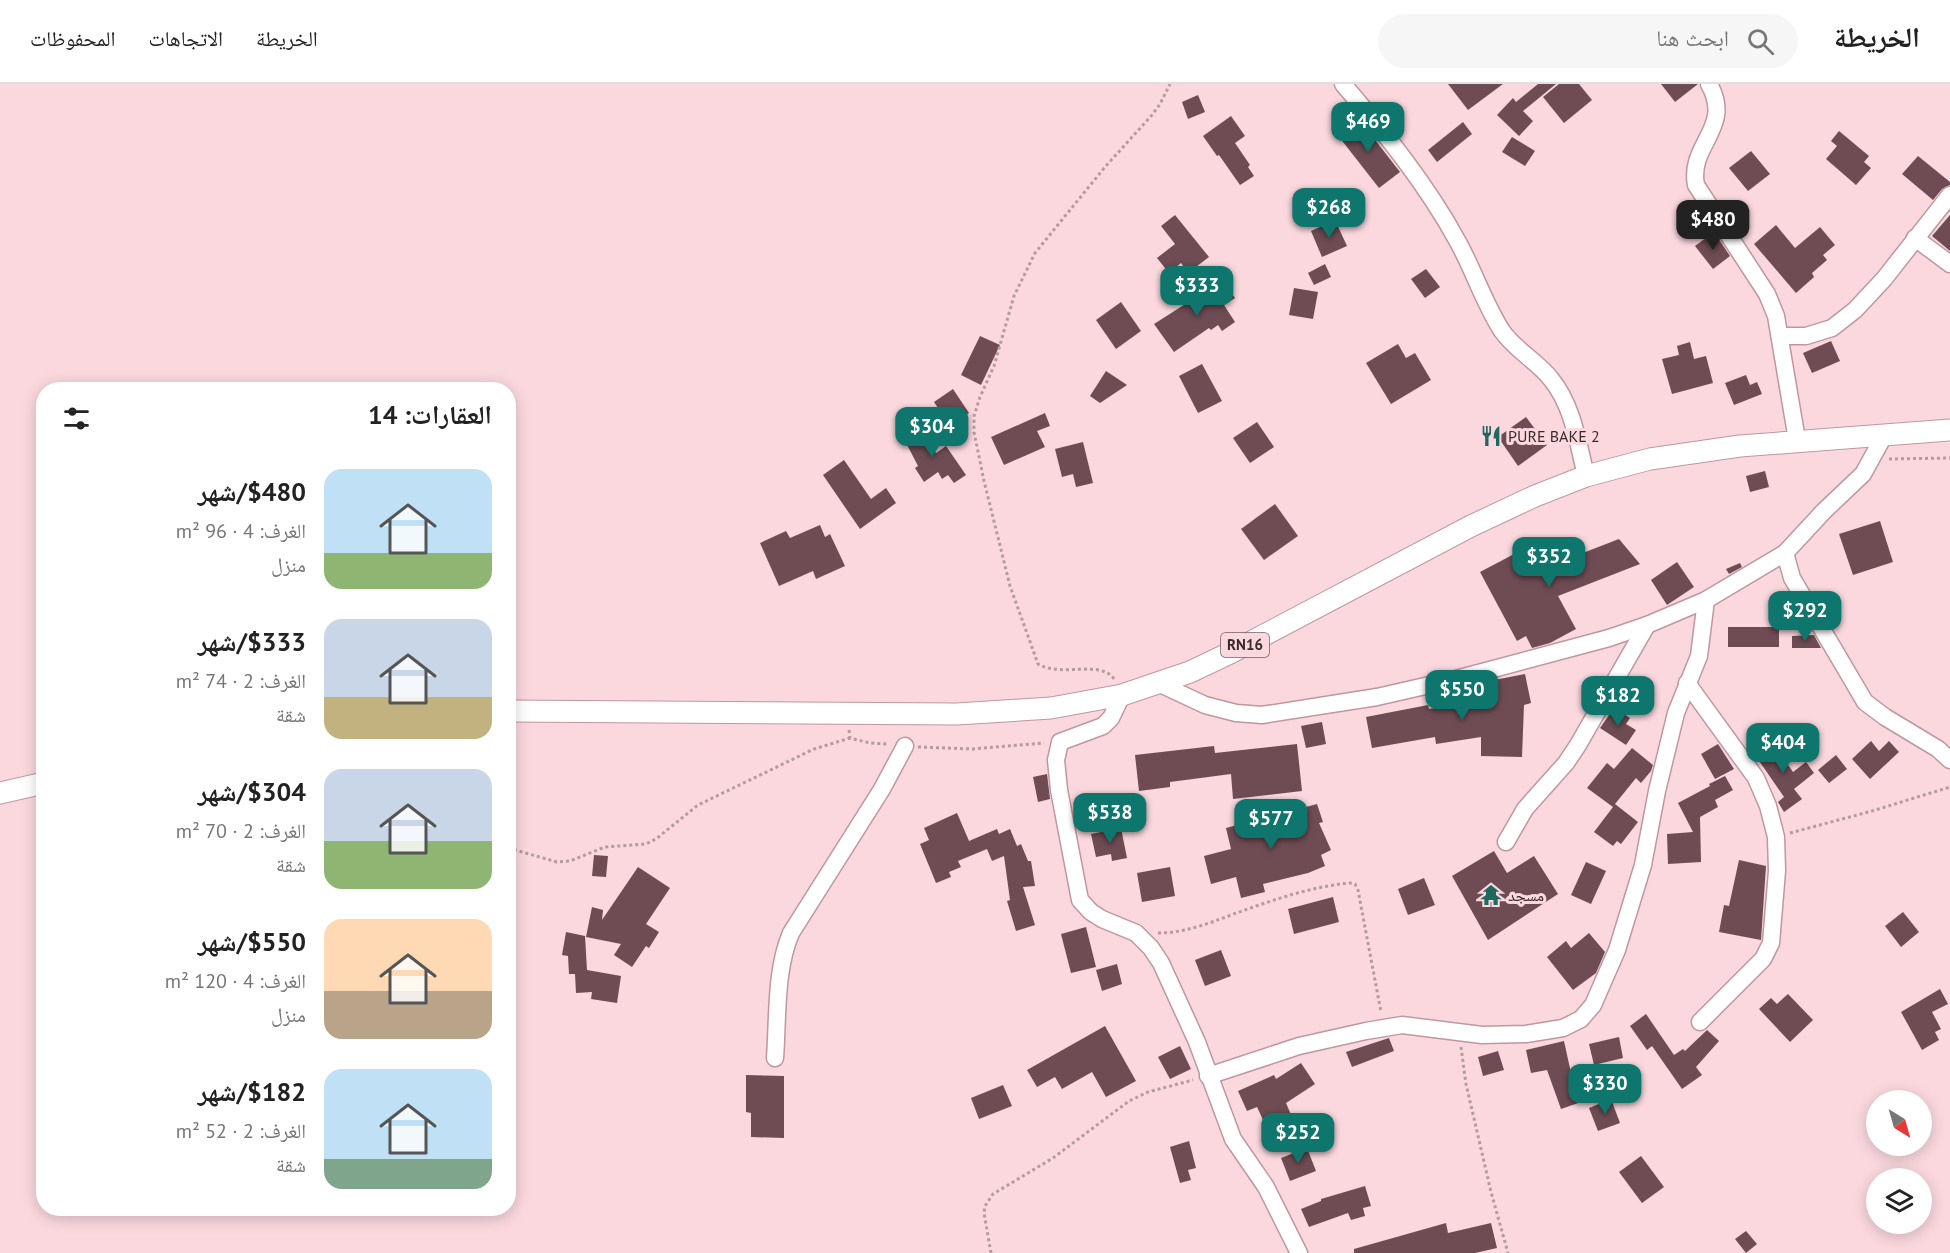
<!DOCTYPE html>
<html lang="ar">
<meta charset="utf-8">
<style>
body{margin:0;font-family:"PT Sans","Noto Naskh Arabic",sans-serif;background:#f6f6f6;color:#222;direction:rtl;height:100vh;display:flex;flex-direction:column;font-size:22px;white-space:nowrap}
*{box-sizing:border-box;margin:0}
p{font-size:20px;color:#767676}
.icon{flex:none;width:33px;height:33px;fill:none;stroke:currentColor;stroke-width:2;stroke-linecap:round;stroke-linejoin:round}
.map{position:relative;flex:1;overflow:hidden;direction:ltr}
.sheet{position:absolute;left:36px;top:298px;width:480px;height:834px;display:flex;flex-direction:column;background:#fff;border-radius:24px;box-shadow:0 3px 15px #0003;direction:rtl}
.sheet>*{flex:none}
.needle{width:39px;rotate:143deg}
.controls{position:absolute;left:1866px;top:1006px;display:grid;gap:12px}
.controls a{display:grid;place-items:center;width:66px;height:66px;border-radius:50%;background:#fff;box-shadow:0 3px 15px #0003;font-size:30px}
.price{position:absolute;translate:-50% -51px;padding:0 14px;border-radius:12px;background:#0f766e;color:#fff;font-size:20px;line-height:39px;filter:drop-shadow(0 2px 3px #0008)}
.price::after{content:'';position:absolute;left:50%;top:36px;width:18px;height:14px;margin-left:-9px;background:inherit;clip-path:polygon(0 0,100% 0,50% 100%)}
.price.current{background:#222;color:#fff}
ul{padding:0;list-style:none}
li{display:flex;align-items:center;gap:18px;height:150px;padding:0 24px}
li span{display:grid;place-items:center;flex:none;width:168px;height:120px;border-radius:18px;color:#555}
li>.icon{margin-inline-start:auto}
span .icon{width:72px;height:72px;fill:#fffc;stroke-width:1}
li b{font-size:26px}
h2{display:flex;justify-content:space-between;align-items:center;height:72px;padding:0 24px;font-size:26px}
header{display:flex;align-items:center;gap:36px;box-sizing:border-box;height:84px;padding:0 30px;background:#fff;border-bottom:2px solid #e0e0e0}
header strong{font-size:28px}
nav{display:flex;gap:33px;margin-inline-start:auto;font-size:21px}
.search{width:420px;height:54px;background:#f6f6f6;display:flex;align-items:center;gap:15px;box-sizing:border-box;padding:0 21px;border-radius:33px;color:#767676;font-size:22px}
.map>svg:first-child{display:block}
</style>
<header>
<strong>الخريطة</strong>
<div class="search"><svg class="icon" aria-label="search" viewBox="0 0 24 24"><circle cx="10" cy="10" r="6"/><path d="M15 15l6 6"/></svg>ابحث هنا</div>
<nav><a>الخريطة</a><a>الاتجاهات</a><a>المحفوظات</a></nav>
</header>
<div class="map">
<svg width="1950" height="1169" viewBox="0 0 1950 1169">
<rect width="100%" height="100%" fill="#fad8de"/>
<g fill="#6f4c54">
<polygon points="1448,0 1503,0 1468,26"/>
<polygon points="1538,0 1556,0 1523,27 1533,37 1519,52 1497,31 1513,14 1516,18"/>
<polygon points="1559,0 1579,0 1592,16 1564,39 1543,13"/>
<polygon points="1661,0 1698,0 1675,18"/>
<polygon points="1198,11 1205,28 1188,35 1182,18"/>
<polygon points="1231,32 1245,52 1235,59 1250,81 1248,83 1254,92 1240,101 1219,71 1217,72 1203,52"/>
<polygon points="1358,34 1400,88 1379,104 1336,49"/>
<polygon points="1463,38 1472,50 1437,78 1428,66"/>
<polygon points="1839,47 1869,72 1864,78 1871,84 1856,101 1826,75 1837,62 1831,57"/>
<polygon points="1512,53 1535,67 1525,82 1502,68"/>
<polygon points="1751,67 1770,90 1748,107 1729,84"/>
<polygon points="1918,72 1950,98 1950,101 1942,105 1933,116 1902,90"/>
<polygon points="1320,104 1327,114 1339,106 1349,120 1326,136 1309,111"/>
<polygon points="1175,131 1209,173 1188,189 1181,179 1169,189 1157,174 1175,160 1161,142"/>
<polygon points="1950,131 1950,167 1932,152"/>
<polygon points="1335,136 1347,162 1322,173 1311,147"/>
<polygon points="1776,141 1795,164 1820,143 1835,161 1823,171 1827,176 1812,189 1814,193 1796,209 1754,160"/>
<polygon points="1714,148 1730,172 1713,185 1695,162"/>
<polygon points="1325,180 1331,193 1314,201 1308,189"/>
<polygon points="1426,185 1440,203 1425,214 1411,195"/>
<polygon points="1223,196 1235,214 1224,221 1235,238 1222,247 1218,241 1211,246 1209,244 1174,268 1154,240"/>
<polygon points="1294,204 1318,208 1313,235 1289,231"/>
<polygon points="1121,218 1141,247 1116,265 1096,236"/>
<polygon points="980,252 1000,261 981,301 961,291"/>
<polygon points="1831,257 1840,277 1812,289 1803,269"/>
<polygon points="1690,258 1694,275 1706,272 1713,299 1672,310 1662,275 1679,271 1677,262"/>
<polygon points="1398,260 1406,274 1415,269 1431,296 1391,320 1366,279"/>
<polygon points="1202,280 1222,317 1198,329 1179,292"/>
<polygon points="1106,287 1127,301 1100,319 1090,312"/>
<polygon points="1746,291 1750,301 1757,298 1762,310 1734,321 1725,299"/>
<polygon points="953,305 969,329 950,342 934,318"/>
<polygon points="1045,329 1050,342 1037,347 1045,363 1004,381 991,353"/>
<polygon points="1526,333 1547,361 1518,382 1498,353"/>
<polygon points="1257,338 1274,363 1250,379 1233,354"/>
<polygon points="923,343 936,369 946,362 966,391 954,399 948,391 942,395 938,388 924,398 915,384 918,382 903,353"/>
<polygon points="1083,358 1093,399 1076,403 1073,390 1062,393 1055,365"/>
<polygon points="844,376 871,415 886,404 896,419 860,445 823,391"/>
<polygon points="1765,387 1769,403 1750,408 1746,392"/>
<polygon points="1275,420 1298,452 1264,476 1241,445"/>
<polygon points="1880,437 1893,478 1853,491 1839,450"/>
<polygon points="820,441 825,453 830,450 845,482 816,495 813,487 779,502 760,459 786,447 790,454"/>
<polygon points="1619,455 1640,480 1558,512 1576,545 1550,559 1532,564 1526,552 1517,557 1480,488 1531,461 1544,484"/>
<polygon points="1677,478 1694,503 1667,521 1651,496"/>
<polygon points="1740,479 1742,483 1729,490 1726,485"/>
<rect x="1728" y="543" width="51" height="20"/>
<polygon points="1814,551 1821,564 1792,564 1792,552"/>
<polygon points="1525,590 1531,619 1524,621 1522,673 1481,672 1481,653 1436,660 1435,653 1372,664 1366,633 1428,621 1429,625 1492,615 1489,597"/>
<polygon points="1614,624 1630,634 1626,640 1636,646 1626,661 1600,644"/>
<polygon points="1322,638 1326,660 1306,664 1301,642"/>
<polygon points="1770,655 1793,688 1806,678 1814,689 1794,705 1802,715 1784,728 1778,718 1784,713 1753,668"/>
<polygon points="1871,657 1879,667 1889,657 1899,668 1870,695 1852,675"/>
<polygon points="1297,660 1302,707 1233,715 1231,690 1170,698 1170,703 1139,707 1135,671 1214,662 1215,669"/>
<polygon points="1718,660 1734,685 1715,695 1701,670"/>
<polygon points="1632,664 1653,681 1651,687 1641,699 1636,694 1615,720 1638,738 1621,760 1617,757 1613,762 1594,748 1613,723 1587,704 1607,679 1614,685"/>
<polygon points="1836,671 1847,685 1829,699 1818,686"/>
<polygon points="1047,690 1050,715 1038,718 1033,693"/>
<polygon points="1725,692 1733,706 1715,716 1718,723 1700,733 1701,778 1668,780 1667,750 1693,748 1678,719 1710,702 1709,700"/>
<polygon points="1317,720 1323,738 1319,739 1331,766 1321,771 1325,782 1308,789 1263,800 1265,808 1241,814 1236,793 1211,800 1204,772 1231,765 1226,744"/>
<polygon points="957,729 969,757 997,745 999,750 1010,745 1017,762 1021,760 1028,777 1031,777 1035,802 1023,803 1035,841 1016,847 1007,817 1010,816 1004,772 992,777 987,765 958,777 961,783 949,788 951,793 936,799 920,760 929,756 924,744"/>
<polygon points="1121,744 1127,774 1112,777 1111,770 1096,773 1091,750"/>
<polygon points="1494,767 1507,789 1534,772 1558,810 1488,856 1452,792"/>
<polygon points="594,771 608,772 606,793 592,792"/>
<polygon points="1739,776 1766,782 1761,856 1719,848 1724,821 1729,822"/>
<polygon points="1586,778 1606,787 1591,820 1571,811"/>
<polygon points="638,783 670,804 646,840 659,848 649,864 646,862 632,883 614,871 621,860 586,853 592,823 603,826 602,836"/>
<polygon points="1170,783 1175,812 1142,818 1137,789"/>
<polygon points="1424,794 1435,821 1408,831 1398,805"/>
<polygon points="1333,813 1339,838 1294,850 1288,825"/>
<polygon points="1903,828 1919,848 1901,863 1885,842"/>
<polygon points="1086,843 1096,883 1071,889 1061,850"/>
<polygon points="566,848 585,852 587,886 621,892 617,919 591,915 592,908 576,909 575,890 569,890 568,872 562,871"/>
<polygon points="1589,849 1605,868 1596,889 1573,906 1547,873 1566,857 1571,864"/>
<polygon points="1221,866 1231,892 1205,902 1195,876"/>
<polygon points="1117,880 1122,900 1102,907 1096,886"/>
<polygon points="1940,905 1948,920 1932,928 1941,945 1935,948 1939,956 1922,966 1901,928"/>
<polygon points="1788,910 1813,936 1790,958 1759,925 1771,914 1777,920"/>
<polygon points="1646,930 1674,971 1683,965 1685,967 1707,946 1719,957 1696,983 1702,991 1682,1005 1652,962 1647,966 1630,942"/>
<polygon points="1105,942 1136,997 1106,1013 1092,988 1062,1005 1055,993 1037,1003 1027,986"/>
<polygon points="1619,953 1623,974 1594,981 1589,960"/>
<polygon points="1389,954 1394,967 1352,983 1346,968"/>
<polygon points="1564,957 1571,989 1574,988 1584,1017 1561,1025 1547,986 1531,989 1526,966"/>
<polygon points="1180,962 1191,985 1170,995 1158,973"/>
<polygon points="1498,967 1504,986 1483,992 1478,973"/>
<polygon points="1301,979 1315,1000 1286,1019 1295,1040 1270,1051 1257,1023 1247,1027 1238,1007 1274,991 1276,995"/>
<polygon points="746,991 784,992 784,1054 751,1053 751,1029 746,1028"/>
<polygon points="1003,1001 1012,1022 979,1035 971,1014"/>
<polygon points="1611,1015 1620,1039 1598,1047 1589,1024"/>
<polygon points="1189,1057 1196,1084 1188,1086 1191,1096 1180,1099 1170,1063"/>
<polygon points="1307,1064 1316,1087 1290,1097 1281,1074"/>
<polygon points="1641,1072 1664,1103 1642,1119 1619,1088"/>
<polygon points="1365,1102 1371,1122 1363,1124 1365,1132 1351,1136 1348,1129 1309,1143 1301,1125 1321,1117 1321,1115"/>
<polygon points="1446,1139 1448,1149 1491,1139 1497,1164 1475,1169 1354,1169 1354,1165"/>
<polygon points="1746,1147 1757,1160 1746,1169 1735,1155"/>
</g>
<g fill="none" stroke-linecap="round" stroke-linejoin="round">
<defs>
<g id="minor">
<path d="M1343,0C1385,49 1427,101 1458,158C1474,187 1484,219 1502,247C1515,266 1537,277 1551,295C1573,322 1578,359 1586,392"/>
<path d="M1709,0C1734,44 1688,60 1696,101L1767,210L1776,232L1797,356"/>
<polyline points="1915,154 1950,180"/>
<polyline points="1781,252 1806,252 1832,244 1855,226 1884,195 1950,111"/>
<polyline points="1885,350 1863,390 1824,427 1785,469 1792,494 1865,618 1885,633 1938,665 1950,676"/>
<polyline points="1158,599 1205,621 1236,629 1262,631 1377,613 1456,595 1609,554 1647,541 1706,516 1785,469"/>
<polyline points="1687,599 1756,694 1768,722 1776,753 1777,787 1771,859 1763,875 1700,938"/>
<polyline points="1122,611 1111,634 1103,642 1060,658 1056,676 1059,706 1080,816 1091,828 1102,835 1136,849 1151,864 1161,879 1197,958 1233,1055 1266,1103 1299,1169"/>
<polyline points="1506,758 1525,725 1566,679 1578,661 1647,541"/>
<path d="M775,974C778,934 775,886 791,849L882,705L905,662"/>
<polyline points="1208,992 1299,962 1366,947 1402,941 1482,951 1526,950 1563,944 1581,935 1593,921 1617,866 1643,781 1657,707 1676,629 1699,572 1706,516"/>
</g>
<g id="major">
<polyline points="508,627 957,630 1051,624 1122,611 1190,588 1232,568 1471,442 1535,412 1586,392 1650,375 1740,362 1950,346"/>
<polyline points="0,709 44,699"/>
</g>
</defs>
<use href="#minor" stroke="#bf979f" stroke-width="19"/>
<use href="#major" stroke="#bf979f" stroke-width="23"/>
<g stroke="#b59a9f" stroke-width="3" stroke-dasharray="3 3" stroke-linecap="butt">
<polyline points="1889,375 1950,374"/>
<path d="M1114,595C1100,575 1062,594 1038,580L1010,502L984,397L974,348V332L980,313L994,282L1014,212L1035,169L1105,83L1152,31L1160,20L1170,0"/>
<polyline points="849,646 850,654 870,659 888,660"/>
<polyline points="918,663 973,665 1044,659"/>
<polyline points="1790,749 1872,727 1950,703"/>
<polyline points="508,764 557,778 570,777 605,763 646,760 656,755 698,721 814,665 850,654"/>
<path d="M1158,849C1188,849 1214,837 1242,827C1276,815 1314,802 1350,799L1355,800L1358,806L1381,928"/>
<polyline points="1461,963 1466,1000 1491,1108 1508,1169"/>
<polyline points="991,1169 984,1129 985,1122 993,1110 1053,1074 1129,1017 1148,1008 1193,996"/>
</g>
<use href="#minor" stroke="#fff" stroke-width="16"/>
<use href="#major" stroke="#fff" stroke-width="21"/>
</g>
<defs>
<symbol id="restaurant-bare" viewBox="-9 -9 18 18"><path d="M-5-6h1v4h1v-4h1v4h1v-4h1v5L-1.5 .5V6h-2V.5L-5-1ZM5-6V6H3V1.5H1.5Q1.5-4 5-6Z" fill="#1e6860" stroke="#fad8de" stroke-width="2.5" paint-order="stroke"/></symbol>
<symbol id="temple-bare" viewBox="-9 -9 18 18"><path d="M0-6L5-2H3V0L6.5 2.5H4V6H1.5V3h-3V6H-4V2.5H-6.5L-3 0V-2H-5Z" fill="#1e6860" stroke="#fad8de" stroke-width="2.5" paint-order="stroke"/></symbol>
</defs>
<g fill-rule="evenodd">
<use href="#restaurant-bare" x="1476" y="337" width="30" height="30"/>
<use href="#temple-bare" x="1476" y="796" width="30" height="30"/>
</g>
<g text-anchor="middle" stroke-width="6" stroke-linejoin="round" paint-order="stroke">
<rect fill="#fad8de" stroke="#735e62" stroke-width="1.5" x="1221" y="549" width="48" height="24" rx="4.5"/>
<g font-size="15" font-weight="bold" fill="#392a2d">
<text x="1245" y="566">RN16</text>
</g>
<g font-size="16" fill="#392a2d" stroke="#fad8de" text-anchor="start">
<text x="1508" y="358">PURE BAKE 2</text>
<text x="1508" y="817">مسجد</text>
</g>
</g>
</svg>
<div class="controls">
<a><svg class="needle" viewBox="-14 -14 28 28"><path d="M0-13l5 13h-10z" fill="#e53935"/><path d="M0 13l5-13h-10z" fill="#767676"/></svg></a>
<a><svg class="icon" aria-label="layers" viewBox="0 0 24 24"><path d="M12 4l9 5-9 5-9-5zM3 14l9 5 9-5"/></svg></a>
</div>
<b class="price" style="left:1368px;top:69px">$469</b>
<b class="price" style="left:1329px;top:155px">$268</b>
<b class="price current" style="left:1713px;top:167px">$480</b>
<b class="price" style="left:1197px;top:233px">$333</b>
<b class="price" style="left:932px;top:374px">$304</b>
<b class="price" style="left:1549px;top:504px">$352</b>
<b class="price" style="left:1805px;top:558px">$292</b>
<b class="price" style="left:1462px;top:637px">$550</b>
<b class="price" style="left:1618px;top:643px">$182</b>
<b class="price" style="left:1783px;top:690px">$404</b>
<b class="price" style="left:1110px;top:760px">$538</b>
<b class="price" style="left:1271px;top:766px">$577</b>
<b class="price" style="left:1605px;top:1031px">$330</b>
<b class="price" style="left:1298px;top:1080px">$252</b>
<section class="sheet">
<h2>العقارات: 14<svg class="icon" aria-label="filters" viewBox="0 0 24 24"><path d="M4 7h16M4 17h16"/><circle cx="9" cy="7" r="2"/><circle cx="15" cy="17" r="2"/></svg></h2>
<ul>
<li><span style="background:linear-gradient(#bfe0f5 70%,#8fb573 0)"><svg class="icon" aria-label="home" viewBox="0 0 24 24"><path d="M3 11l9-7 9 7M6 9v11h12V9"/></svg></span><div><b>$480/شهر</b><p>الغرف: 4 · 96 m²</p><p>منزل</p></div></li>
<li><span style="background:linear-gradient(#c9d6e8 65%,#c2b280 0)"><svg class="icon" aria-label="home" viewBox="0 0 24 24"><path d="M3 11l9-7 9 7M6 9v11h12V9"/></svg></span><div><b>$333/شهر</b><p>الغرف: 2 · 74 m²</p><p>شقة</p></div></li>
<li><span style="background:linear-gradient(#c9d6e8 60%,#8fb573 0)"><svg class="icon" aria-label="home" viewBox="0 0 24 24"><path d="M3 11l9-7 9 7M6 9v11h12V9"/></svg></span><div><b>$304/شهر</b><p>الغرف: 2 · 70 m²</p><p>شقة</p></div></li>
<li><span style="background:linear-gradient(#ffd9b3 60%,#b9a48a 0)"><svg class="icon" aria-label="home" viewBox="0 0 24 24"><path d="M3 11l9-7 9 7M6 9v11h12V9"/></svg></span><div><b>$550/شهر</b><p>الغرف: 4 · 120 m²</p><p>منزل</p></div></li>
<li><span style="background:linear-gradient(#bfe0f5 75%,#7fa58c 0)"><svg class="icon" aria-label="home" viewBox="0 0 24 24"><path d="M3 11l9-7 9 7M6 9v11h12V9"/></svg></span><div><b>$182/شهر</b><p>الغرف: 2 · 52 m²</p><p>شقة</p></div></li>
</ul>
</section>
</div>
